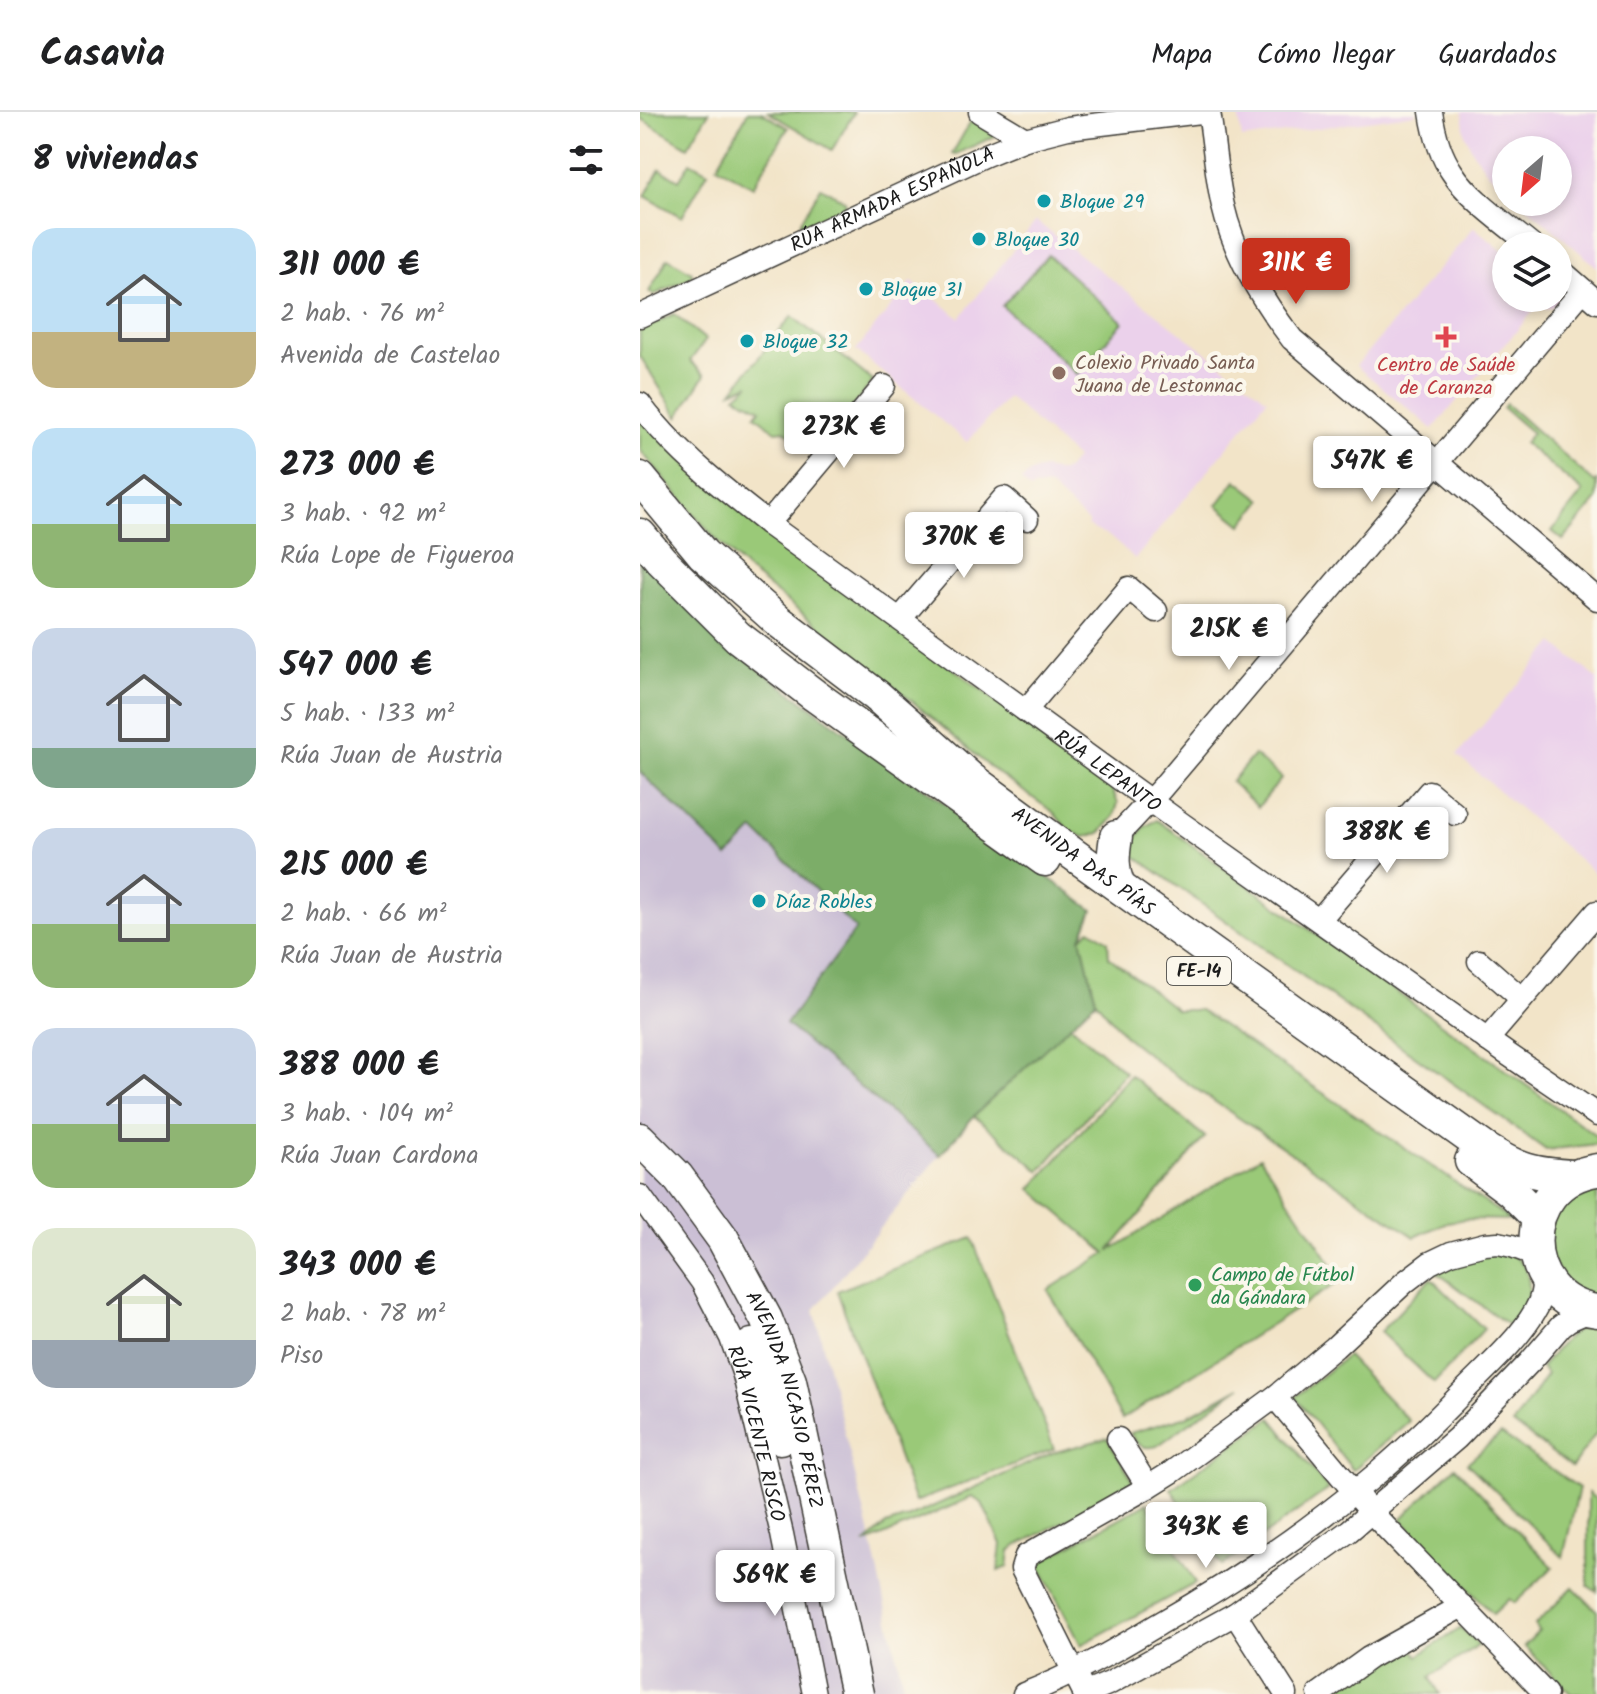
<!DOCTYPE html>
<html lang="es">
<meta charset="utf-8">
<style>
body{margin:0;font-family:Kalam,sans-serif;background:#f6f6f6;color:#202124;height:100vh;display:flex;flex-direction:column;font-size:30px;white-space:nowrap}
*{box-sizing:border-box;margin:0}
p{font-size:26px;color:#757577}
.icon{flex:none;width:44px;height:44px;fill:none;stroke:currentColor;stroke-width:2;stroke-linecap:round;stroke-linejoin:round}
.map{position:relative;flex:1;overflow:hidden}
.drawer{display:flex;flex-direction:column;background:#fff;width:640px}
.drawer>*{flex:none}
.needle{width:52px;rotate:208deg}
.tools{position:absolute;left:852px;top:24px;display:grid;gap:16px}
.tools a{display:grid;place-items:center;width:80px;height:80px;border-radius:50%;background:#fff;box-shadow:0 4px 12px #0003;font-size:40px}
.price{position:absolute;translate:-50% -68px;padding:0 18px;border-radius:8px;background:#fff;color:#222;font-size:26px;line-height:52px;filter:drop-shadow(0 2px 4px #0008)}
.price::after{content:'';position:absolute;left:50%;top:48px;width:24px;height:18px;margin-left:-12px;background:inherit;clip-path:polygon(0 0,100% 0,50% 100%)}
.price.selected{background:#c8321e;color:#fff}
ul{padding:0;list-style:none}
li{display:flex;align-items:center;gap:24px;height:200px;padding:0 32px}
li span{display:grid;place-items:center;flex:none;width:224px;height:160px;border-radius:24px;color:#555}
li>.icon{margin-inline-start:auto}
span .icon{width:96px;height:96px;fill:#fffc;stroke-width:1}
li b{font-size:34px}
h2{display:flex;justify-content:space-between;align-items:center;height:96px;padding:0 32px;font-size:34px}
header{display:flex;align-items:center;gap:48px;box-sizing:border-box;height:112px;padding:0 40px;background:#fff;border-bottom:2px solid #e0e0e0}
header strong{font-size:38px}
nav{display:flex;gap:44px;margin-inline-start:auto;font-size:28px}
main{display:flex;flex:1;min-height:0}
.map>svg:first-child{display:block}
</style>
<header>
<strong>Casavia</strong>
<nav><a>Mapa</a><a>Cómo llegar</a><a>Guardados</a></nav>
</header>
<main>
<section class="drawer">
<h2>8 viviendas<svg class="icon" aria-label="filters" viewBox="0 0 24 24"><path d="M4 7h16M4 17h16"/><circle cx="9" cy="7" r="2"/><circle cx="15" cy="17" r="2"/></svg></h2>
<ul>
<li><span style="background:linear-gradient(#bfe0f5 65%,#c2b280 0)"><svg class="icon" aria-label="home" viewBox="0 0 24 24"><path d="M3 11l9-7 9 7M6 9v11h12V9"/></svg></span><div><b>311 000 €</b><p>2 hab. · 76 m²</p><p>Avenida de Castelao</p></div></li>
<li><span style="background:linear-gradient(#bfe0f5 60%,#8fb573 0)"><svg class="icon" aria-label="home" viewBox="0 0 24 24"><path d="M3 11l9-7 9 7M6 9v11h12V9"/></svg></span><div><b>273 000 €</b><p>3 hab. · 92 m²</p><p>Rúa Lope de Figueroa</p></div></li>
<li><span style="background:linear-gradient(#c9d6e8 75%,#7fa58c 0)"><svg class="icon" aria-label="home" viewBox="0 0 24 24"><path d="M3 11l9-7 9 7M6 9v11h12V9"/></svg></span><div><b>547 000 €</b><p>5 hab. · 133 m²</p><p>Rúa Juan de Austria</p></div></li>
<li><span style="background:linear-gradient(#c9d6e8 60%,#8fb573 0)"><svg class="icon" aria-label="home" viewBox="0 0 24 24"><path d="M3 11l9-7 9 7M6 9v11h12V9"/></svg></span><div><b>215 000 €</b><p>2 hab. · 66 m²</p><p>Rúa Juan de Austria</p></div></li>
<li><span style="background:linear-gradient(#c9d6e8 60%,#8fb573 0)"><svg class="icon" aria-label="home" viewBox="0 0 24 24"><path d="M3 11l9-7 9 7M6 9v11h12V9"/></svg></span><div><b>388 000 €</b><p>3 hab. · 104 m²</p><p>Rúa Juan Cardona</p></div></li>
<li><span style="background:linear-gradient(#dfe7d0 70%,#9aa5b1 0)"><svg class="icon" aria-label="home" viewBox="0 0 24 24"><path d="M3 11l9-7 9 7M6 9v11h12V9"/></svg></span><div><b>343 000 €</b><p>2 hab. · 78 m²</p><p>Piso</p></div></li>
</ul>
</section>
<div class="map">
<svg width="957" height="1582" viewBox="0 0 957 1582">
<rect width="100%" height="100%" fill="#fbf7ec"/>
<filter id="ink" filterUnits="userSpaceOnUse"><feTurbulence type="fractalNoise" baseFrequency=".0125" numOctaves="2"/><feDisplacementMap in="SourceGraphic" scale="16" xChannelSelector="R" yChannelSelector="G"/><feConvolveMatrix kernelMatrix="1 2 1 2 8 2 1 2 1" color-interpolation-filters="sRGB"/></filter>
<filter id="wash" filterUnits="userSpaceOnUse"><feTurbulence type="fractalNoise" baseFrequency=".006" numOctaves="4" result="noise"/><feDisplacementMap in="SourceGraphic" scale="32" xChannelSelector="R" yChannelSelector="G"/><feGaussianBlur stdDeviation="1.8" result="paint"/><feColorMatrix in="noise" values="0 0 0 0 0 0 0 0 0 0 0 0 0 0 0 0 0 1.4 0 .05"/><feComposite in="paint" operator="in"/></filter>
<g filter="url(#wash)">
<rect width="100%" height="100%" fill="#f2e4c8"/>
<g fill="#ebd1eb">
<polygon points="598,0 776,0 776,2 602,27"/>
<polygon points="822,0 957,0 957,155 881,90 918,90 918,38 866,38 866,77 848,61 833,40 825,22"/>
<polygon points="396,109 627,287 495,447 470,425 447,414 449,411 409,374 394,375 390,378 381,369 392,360 404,357 418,360 427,358 436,346 368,285 327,330 216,238 272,169 320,206"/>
<polygon points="834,115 866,142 866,186 918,186 918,174 919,187 911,196 896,196 793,317 716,254"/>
<polygon points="914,531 957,567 957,763 817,643"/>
</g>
<polygon fill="#cbbfd5" points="0,660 88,745 114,718 216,817 146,912 300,1043 174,1198 234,1439 265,1582 0,1582"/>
<g fill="#9ac978" stroke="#5b724a" stroke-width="2">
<polygon points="0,0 69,0 48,35 0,6"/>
<polygon points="108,0 121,0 148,16 113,75 77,54"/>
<polygon points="128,0 213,0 214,1 192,38"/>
<polygon points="332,7 355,19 355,24 314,43 312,42"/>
<polygon points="50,50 68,60 42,105 5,84 20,57 39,68"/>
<polygon points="181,75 205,89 206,94 164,113 160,111"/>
<polygon points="408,143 483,210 437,262 362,194"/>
<polygon points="28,146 52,160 52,165 14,183 9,180"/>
<polygon points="34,202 66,228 50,249 65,263 38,305 0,244 0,218"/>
<polygon points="152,204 233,269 210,298 197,296 164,334 144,318 136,319 115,303 121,297 96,284 110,272 92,279"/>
<polygon points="866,292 955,371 957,369 957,388 923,428 912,419 943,380 884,331 892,321 863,296"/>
<polygon points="0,308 235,498 471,675 478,691 474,705 460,721 444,725 429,719 413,700 352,657 273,590 106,457 70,421 0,338"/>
<polygon points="596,368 622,388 602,413 577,393"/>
<polygon points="614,643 642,666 618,695 591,670"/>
<polygon points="517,708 957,1024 957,1032 906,1038 488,739 504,715"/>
<polygon points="450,817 468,829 469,845 537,898 560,898 871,1108 825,1107 807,1110 775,1125 528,958 486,925 456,889 441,826"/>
<polygon points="419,904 485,960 400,1059 334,1004"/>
<polygon points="490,963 565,1025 469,1139 620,1045 702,1168 482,1307 408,1178 466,1141 391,1077"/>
<polygon points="957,1070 957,1186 932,1176 910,1147 910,1110 918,1093"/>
<polygon points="332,1126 414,1337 275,1390 197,1179"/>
<path d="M849,1141C855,1141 863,1140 869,1142C889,1148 893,1176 885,1193C882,1200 874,1207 868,1213L795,1159L825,1146Z"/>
<polygon points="791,1166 844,1217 794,1271 740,1220"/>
<path d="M949,1213L957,1215V1320L932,1355L873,1312L907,1262L901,1256C916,1238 926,1221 949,1213Z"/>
<polygon points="707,1244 769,1309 713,1358 655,1285"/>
<path d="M600,1275L517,1334C503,1338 497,1333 490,1321L547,1304Z"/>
<polygon points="631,1306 688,1377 582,1454 531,1377"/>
<polygon points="861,1322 939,1376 923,1445 827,1351"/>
<polygon points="467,1326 491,1365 492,1370 490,1375 378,1433 370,1439 368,1455 358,1459 361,1432 342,1391 332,1385 225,1432 246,1413 267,1406 412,1341"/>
<polygon points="815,1355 913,1455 875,1491 869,1487 853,1502 761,1407"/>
<polygon points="948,1381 957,1388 957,1480 948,1474"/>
<polygon points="507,1391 556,1471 441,1533 398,1451"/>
<polygon points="933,1475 957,1499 957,1582 931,1582 884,1534 899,1519 895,1513"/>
<polygon points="821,1516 839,1533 790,1565 800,1582 688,1582 770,1530 774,1534 772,1536 778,1544"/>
</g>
<polygon fill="#7bad68" stroke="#4c6442" stroke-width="2" points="0,444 123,560 453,798 441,826 456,889 334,1004 300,1043 146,912 216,817 114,718 88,745 0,660"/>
</g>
<g filter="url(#ink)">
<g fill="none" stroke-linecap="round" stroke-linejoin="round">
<defs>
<g id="minor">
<polyline points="340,0 385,27"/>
<path d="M569,0C574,31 576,63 583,94C594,142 622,188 652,227L957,487"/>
<path d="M791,0C794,20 800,43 812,60C829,87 867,113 892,134"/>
<polyline points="918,156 957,190"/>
<path id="s1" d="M0,204L346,43L385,27L428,16L561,0"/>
<path id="s2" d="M0,292C7,303 15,311 24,321C55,355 92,383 128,412L542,712L866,941L957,1003"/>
<polyline points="128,412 244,274"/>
<polyline points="260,507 364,386 387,407"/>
<polyline points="386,598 489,476 516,499"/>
<polyline points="476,725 521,677 943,178"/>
<polyline points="679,808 789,680 815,702"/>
<polyline points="839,849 882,887"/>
<polyline points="847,928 957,800"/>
<path id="s3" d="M0,1084L62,1170L91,1226L104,1263L142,1422L174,1582"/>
<polyline points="635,1285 732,1401 906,1582"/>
<polyline points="478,1327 508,1375"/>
<polyline points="595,1502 646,1582"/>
<path d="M384,1582C433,1563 474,1539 519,1512C593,1470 664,1422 729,1368C764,1340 796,1308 827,1276C849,1254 880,1226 895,1199C902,1188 903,1176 904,1164"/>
<polyline points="444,1582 470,1571 595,1502 709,1419 817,1326 890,1250 921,1214 929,1208 952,1198"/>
<polyline points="445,1582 382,1457 386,1444 508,1375 532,1360 635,1285 695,1235 765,1170 790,1151 811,1141 845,1132 858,1131 872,1134 896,1143"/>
<polyline points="679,1582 729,1546 822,1494"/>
</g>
<g id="highway">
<path id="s4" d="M0,366L63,442L137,508L237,584L330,666L433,742L844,1036C879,1058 892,1062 934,1064"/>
<polyline points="0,423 21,448 98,525 174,583 405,748"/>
<path d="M476,725C473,743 472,756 478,772"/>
<path id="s5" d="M0,1027L37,1064L83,1127L126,1207L150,1269L217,1582"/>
<polyline points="831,1049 871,1079 898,1106"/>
<path d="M957,1058C875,1070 875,1188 957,1199"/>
<polyline points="112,1233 128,1274 140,1326"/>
</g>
</defs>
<use href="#minor" stroke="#3c3a36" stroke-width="25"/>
<use href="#highway" stroke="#3c3a36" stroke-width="35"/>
<use href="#minor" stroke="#fff" stroke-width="22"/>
<use href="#highway" stroke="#fff" stroke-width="32"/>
</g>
</g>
<g fill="#0f9aa8" stroke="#fbf7ec" stroke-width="3">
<circle cx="404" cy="89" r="8"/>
<circle cx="339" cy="127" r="8"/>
<circle cx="226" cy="177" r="8"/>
<circle cx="107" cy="229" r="8"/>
<circle cx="119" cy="789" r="8"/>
</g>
<path fill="#e0444e" stroke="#fbf7ec" stroke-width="3" d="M802 213h8v8h8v8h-8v8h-8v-8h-8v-8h8z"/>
<circle fill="#8d6e63" stroke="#fbf7ec" stroke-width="3" cx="419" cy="261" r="8"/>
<circle fill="#2e9e5b" stroke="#fbf7ec" stroke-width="3" cx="555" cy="1173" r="8"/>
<g text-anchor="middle" stroke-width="8" stroke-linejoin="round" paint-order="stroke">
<rect fill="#fbf7ec" stroke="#5f5e5a" stroke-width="2" x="527" y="845" width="64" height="28" rx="6"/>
<g font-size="18" font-weight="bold" fill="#1c1c1c">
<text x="559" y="865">FE-14</text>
</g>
<g font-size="20" fill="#1c1c1c" stroke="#fbf7ec">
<text dy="7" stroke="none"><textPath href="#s1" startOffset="278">RÚA ARMADA ESPAÑOLA</textPath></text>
<text dy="7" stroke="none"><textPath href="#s2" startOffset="596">RÚA LEPANTO</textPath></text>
<text dy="7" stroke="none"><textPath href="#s4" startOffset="588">AVENIDA DAS PÍAS</textPath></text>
<text dy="7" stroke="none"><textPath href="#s5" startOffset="304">AVENIDA NICASIO PÉREZ</textPath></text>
<text dy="7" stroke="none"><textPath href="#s3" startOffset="268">RÚA VICENTE RISCO</textPath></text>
</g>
<g font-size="20" fill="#0d838f" stroke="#fbf7ec" text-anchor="start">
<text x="420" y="96">Bloque 29</text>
<text x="355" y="134">Bloque 30</text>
<text x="242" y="184">Bloque 31</text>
<text x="123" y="236">Bloque 32</text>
<text x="135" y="796">Díaz Robles</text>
</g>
<g font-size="20" fill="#785e54" stroke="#fbf7ec" text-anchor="start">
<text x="435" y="257">Colexio Privado Santa<tspan x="435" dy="23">Juana de Lestonnac</tspan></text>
</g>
<g font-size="20" fill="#be3a42" stroke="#fbf7ec">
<text x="806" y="259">Centro de Saúde<tspan x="806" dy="23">de Caranza</tspan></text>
</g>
<g font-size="20" fill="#27864d" stroke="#fbf7ec" text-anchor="start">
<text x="571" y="1169">Campo de Fútbol<tspan x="571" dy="23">da Gándara</tspan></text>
</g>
</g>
</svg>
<div class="tools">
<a><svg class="needle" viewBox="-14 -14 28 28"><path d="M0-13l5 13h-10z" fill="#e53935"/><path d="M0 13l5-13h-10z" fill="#757577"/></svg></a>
<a><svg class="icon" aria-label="layers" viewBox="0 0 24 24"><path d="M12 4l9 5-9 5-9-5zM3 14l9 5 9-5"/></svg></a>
</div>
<b class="price selected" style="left:656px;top:194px">311K €</b>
<b class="price" style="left:204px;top:358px">273K €</b>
<b class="price" style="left:732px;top:392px">547K €</b>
<b class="price" style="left:324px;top:468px">370K €</b>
<b class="price" style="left:589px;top:560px">215K €</b>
<b class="price" style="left:747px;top:763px">388K €</b>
<b class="price" style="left:566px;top:1458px">343K €</b>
<b class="price" style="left:135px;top:1506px">569K €</b>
</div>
</main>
